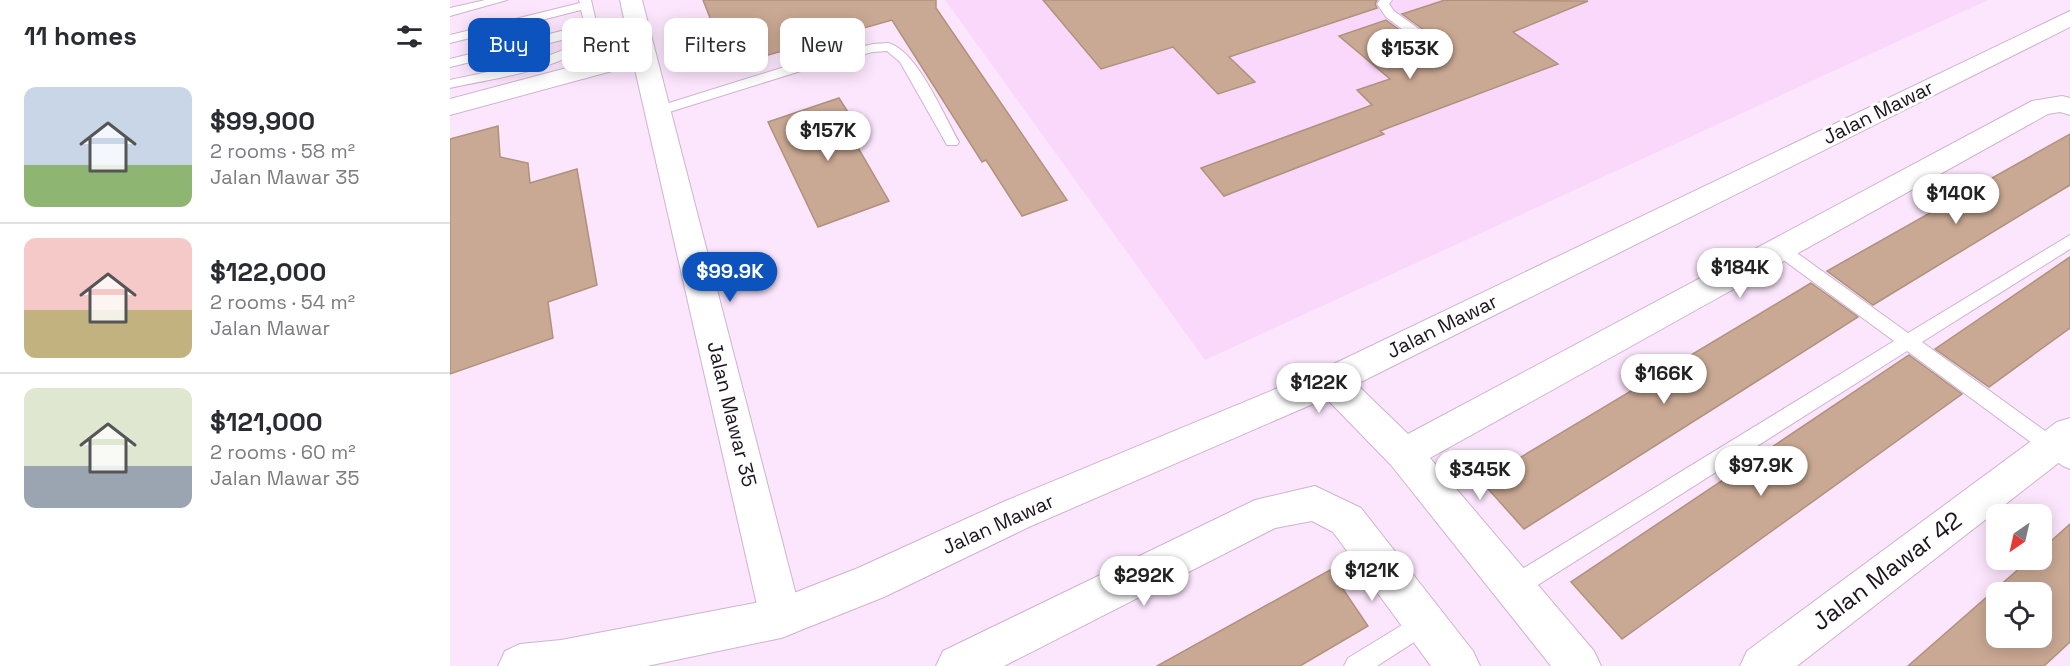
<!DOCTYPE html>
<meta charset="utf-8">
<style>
body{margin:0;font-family:"Space Grotesk",sans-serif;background:#f7f7f7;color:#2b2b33;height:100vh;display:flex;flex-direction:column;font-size:22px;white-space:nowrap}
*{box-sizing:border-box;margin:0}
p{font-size:20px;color:#7c7c81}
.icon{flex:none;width:33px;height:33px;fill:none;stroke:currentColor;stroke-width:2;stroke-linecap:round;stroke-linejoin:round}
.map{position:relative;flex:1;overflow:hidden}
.side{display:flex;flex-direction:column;background:#fff;width:450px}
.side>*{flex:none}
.guide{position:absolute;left:18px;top:18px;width:570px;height:54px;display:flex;gap:12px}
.needle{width:39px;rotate:214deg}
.tools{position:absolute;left:1536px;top:504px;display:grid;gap:12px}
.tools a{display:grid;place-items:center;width:66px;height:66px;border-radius:12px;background:#fff;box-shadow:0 3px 15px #0003;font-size:30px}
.price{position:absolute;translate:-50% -51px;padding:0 14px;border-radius:21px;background:#fff;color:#222;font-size:20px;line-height:39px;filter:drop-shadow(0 2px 3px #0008)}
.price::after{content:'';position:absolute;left:50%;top:36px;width:18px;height:14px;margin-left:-9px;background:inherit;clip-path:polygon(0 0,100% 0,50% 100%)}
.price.active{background:#0c53be;color:#fff}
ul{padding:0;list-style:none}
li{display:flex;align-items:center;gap:18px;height:150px;padding:0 24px}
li+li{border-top:2px solid #e1e1e2}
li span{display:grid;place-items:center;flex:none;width:168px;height:120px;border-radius:12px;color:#555}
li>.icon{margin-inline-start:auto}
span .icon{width:72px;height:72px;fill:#fffc;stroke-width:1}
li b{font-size:26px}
h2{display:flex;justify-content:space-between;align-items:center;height:72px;padding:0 24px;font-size:26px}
.tag{padding:0 21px;border-radius:12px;background:#fff;box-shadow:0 3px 15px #0003;font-size:21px;line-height:54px}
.tag.active{background:#0c53be;color:#fff}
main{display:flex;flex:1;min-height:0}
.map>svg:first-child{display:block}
</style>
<main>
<section class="side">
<h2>11 homes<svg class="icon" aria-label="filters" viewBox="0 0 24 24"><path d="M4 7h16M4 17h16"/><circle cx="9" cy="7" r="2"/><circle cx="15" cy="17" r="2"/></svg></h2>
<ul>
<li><span style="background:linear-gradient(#c9d6e8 65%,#8fb573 0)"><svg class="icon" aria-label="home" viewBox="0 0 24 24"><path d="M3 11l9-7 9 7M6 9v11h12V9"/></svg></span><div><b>$99,900</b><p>2 rooms · 58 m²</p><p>Jalan Mawar 35</p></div></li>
<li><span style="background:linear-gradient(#f6c9c9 60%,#c2b280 0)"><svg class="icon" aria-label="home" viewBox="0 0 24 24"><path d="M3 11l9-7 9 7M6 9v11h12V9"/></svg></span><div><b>$122,000</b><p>2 rooms · 54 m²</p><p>Jalan Mawar</p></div></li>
<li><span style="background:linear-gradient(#dfe7d0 65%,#9aa5b1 0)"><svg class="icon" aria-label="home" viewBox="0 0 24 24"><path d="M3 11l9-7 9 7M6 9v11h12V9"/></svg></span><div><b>$121,000</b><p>2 rooms · 60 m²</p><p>Jalan Mawar 35</p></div></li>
</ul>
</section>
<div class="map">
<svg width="1620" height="666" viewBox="0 0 1620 666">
<rect width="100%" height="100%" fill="#fce6fd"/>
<polygon fill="#f9d8fb" points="495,0 1538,0 755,360"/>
<g fill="#caa994" stroke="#b0917c" stroke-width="1.5" fill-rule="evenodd">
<polygon points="253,0 486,0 486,8 617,200 572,216 536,160 532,162 442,20 279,66"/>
<polygon points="593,0 927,0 925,4 927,8 779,57 805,82 768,94 723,47 651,69"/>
<polygon points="995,0 1138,1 1063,32 1108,64 930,131 934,134 774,196 751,168 922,105 907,90 940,79 889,36 936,20 980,53 991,53 992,43 952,14"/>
<polygon points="389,98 410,131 400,134 439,201 368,227 318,122"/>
<polygon points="48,126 50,157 78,163 80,183 127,169 147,285 98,302 103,338 0,374 0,139"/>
<polygon points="1620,134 1620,185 1423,305 1377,271"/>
<polygon points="1620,257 1620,328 1539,387 1485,349"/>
<polygon points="1361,283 1408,317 1074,529 1031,481"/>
<polygon points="1459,355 1512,394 1172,639 1121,582"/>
<path d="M1620,524V642L1594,666H1458L1579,560H1592V549ZM1546,592H1592V638H1546Z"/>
<polygon points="880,570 918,626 850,666 707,666"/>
</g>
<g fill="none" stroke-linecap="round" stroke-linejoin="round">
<defs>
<g id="service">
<polygon points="35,0 57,0 0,16 0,8"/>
<path d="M129,0H141L149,34C126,68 40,79 0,88V80C31,73 118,58 137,34L0,67V59L135,25L131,10L0,43V35L130,3Z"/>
<polygon points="930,0 942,0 939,4 944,11 991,45 991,51 981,51 936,17 927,4"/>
<path d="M438,43C467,50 494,116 509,142L507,145H497L450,62L437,51L423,52L370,65L213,114H203L201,111L203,108L360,59L423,44Z"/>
<polygon points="1620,235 1620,249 1472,342 1620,449 1620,469 1613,466 1457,351 1072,595 1064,598 1056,595 1053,587 1056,579 1444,341 1324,253 1322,249 1324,245 1336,245 1458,333"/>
<polygon points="975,611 983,614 986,622 983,630 927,666 894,666 898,658"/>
</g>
<g id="minor">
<polygon points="170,0 192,0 352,618 346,632 331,638 316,632 310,618 184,65 0,115 0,99 181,51"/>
<polygon points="1612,96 1620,98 1620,115 1610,112 1598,114 980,458 1144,651 1151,666 1101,666 941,465 869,391 864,381 869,371 881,367 893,371 958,434 1582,101"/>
<polygon points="1620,418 1620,454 1347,666 1290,666 1297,651 1607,422"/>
<polygon points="865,486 911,508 1023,651 1030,666 981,666 883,532 862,521 825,528 554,666 486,666 493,651 805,500"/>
</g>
<polygon id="tertiary" points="1620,11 1620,27 893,391 581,526 434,597 331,638 197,666 48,666 55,651 70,644 111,640 331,598 408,568 553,502 869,371"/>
</defs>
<use href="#service" stroke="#ceb3cf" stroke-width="2"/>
<use href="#minor" stroke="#ceb3cf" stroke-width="2"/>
<use href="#tertiary" stroke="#ceb3cf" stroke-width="2"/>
<use href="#service" fill="#fff" fill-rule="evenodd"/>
<use href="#minor" fill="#fff" fill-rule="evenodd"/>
<use href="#tertiary" fill="#fff" fill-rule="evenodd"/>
</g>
<g text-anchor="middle" stroke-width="6" stroke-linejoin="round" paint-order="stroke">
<g font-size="20" fill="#1d141e" stroke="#fff">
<text transform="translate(1428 112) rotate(-26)" y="7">Jalan Mawar</text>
<text transform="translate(992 326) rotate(-26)" y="7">Jalan Mawar</text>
<text transform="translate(282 414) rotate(76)" y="7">Jalan Mawar 35</text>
<text transform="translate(548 524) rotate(-24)" y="7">Jalan Mawar</text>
</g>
<g font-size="24" fill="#1d141e" stroke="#fff">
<text transform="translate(1437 571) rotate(-37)" y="8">Jalan Mawar 42</text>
</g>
</g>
</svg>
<div class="tools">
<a><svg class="needle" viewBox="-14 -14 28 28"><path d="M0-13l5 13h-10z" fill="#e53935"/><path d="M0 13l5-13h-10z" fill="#7c7c81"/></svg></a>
<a><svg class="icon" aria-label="locate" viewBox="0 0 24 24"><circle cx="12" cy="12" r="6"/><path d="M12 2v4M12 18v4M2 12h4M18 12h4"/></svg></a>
</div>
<b class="price" style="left:960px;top:80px">$153K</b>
<b class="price" style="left:378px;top:162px">$157K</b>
<b class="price" style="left:1506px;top:225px">$140K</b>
<b class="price" style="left:1290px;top:299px">$184K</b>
<b class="price active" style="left:280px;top:303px">$99.9K</b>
<b class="price" style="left:1214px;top:405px">$166K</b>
<b class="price" style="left:869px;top:414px">$122K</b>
<b class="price" style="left:1311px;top:497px">$97.9K</b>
<b class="price" style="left:1030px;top:501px">$345K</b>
<b class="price" style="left:922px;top:602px">$121K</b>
<b class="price" style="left:694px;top:607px">$292K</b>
<div class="guide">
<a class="tag active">Buy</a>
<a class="tag">Rent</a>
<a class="tag">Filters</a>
<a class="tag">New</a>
</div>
</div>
</main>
